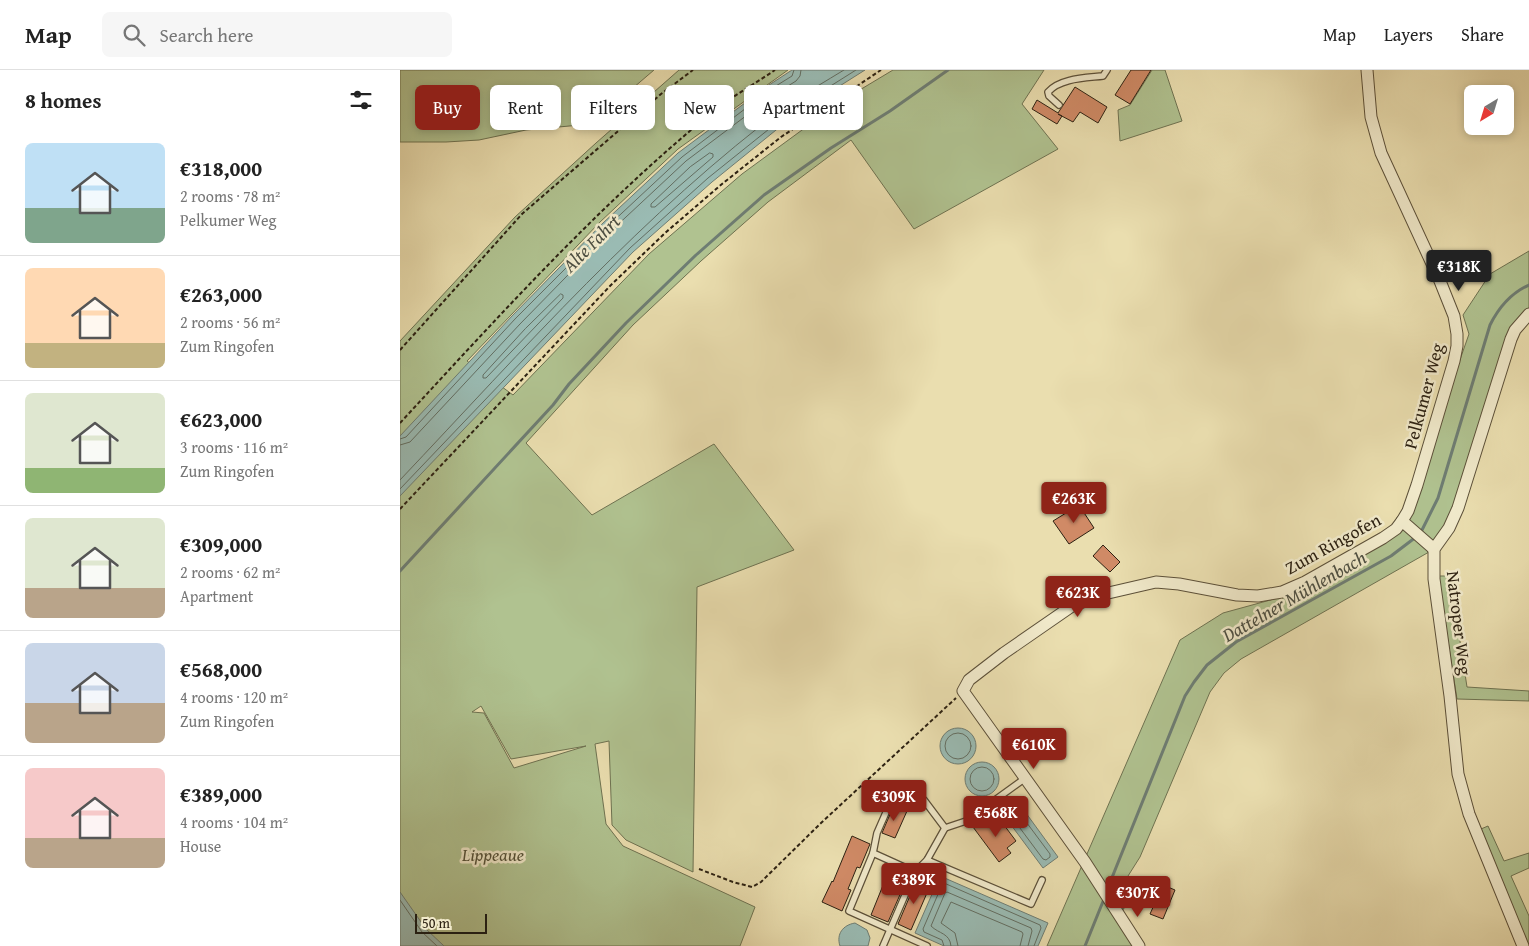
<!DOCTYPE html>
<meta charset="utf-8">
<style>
body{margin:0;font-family:"Gentium Book Plus",serif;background:#f6f6f6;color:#222;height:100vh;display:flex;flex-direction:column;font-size:19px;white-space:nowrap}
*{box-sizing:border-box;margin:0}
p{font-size:16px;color:#767676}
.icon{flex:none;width:28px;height:28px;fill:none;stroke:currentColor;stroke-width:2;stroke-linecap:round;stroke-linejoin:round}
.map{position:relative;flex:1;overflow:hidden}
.panel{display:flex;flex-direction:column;background:#fff;width:400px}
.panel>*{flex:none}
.guide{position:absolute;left:15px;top:15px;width:475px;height:45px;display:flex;gap:10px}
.needle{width:32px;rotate:218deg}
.tools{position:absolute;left:1064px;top:15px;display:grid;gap:10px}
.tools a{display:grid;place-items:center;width:50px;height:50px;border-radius:8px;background:#fff;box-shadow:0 2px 8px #0003;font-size:25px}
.scale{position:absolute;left:15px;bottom:12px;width:72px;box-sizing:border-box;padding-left:5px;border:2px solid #2c2112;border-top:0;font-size:14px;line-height:18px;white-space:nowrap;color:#2c2112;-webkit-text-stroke:4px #f1eacb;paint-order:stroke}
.price{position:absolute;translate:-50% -42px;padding:0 11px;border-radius:5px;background:#8f2418;color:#fff;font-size:16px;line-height:32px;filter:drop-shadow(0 1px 2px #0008)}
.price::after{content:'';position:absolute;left:50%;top:30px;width:15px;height:11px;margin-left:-8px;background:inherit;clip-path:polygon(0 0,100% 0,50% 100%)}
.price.active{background:#222;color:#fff}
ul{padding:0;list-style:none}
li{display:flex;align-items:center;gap:15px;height:125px;padding:0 25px}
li+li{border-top:1px solid #e0e0e0}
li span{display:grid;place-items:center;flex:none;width:140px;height:100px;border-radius:8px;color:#555}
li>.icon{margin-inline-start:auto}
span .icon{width:60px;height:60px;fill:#fffc;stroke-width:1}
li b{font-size:21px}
h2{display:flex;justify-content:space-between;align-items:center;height:60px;padding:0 25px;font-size:21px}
.pill{padding:0 18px;border-radius:8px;background:#fff;box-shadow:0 2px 8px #0003;font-size:18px;line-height:45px}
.pill.active{background:#8f2418;color:#fff}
header{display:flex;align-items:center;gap:30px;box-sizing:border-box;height:70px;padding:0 25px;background:#fff;border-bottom:1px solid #e0e0e0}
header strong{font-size:24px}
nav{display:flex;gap:28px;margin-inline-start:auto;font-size:18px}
.search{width:350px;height:45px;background:#f6f6f6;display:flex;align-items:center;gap:12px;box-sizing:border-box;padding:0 18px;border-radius:8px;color:#767676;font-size:19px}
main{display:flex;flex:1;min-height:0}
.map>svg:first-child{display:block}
</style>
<header>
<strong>Map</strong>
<div class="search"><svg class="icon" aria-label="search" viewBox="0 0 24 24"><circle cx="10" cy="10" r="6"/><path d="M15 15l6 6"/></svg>Search here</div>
<nav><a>Map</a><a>Layers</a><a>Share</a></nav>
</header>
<main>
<section class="panel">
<h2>8 homes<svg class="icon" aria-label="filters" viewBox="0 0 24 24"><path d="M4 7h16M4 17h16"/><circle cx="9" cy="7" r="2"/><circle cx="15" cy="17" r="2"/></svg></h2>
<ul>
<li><span style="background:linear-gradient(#bfe0f5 65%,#7fa58c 0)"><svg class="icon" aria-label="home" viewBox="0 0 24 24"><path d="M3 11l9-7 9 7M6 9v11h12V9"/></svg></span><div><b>€318,000</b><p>2 rooms · 78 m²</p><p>Pelkumer Weg</p></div></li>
<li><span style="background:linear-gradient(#ffd9b3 75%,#c2b280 0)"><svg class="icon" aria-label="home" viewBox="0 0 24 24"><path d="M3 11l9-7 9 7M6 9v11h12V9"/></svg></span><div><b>€263,000</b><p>2 rooms · 56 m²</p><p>Zum Ringofen</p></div></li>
<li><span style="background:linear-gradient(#dfe7d0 75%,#8fb573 0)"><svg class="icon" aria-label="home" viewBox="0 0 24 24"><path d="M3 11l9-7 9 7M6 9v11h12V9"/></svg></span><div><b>€623,000</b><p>3 rooms · 116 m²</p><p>Zum Ringofen</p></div></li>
<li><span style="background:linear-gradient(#dfe7d0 70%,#b9a48a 0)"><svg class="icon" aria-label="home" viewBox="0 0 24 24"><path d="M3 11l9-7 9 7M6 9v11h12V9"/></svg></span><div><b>€309,000</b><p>2 rooms · 62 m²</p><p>Apartment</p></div></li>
<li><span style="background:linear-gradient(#c9d6e8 60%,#b9a48a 0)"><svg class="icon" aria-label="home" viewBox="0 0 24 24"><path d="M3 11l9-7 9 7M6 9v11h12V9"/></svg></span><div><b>€568,000</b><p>4 rooms · 120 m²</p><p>Zum Ringofen</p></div></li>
<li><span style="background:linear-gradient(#f6c9c9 70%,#b9a48a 0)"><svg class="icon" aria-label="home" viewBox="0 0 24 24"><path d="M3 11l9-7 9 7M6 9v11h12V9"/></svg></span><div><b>€389,000</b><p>4 rooms · 104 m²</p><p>House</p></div></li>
</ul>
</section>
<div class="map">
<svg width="1129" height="876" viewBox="0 0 1129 876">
<rect width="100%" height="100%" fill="#eadeaf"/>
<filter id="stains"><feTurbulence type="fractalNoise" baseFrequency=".004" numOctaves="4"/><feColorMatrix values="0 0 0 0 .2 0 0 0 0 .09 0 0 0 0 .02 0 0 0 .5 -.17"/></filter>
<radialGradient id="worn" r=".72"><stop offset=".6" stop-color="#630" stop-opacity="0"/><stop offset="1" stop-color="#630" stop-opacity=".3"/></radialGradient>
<g fill="#b0c290" stroke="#6e7251" fill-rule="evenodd">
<polygon points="0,0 254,0 191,54 126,60 79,70 46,72 0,72"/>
<path d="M279,0H388L278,79L200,152L67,291L113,325L249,184L342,104L443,30L493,0H644L622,34L658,79L514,159L451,70L368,132L301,191L233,255L126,373L192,445L314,374L394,480L297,517L293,802L226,770L212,755L209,671L195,674L206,754L223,776L355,837L340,876H0V271L115,147L196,73ZM81,636L111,689L186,676L114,698L84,643L72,642Z"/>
<polygon points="752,0 765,0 782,51 720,71 718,40 730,35"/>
<polygon points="1129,181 1129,243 1121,251 1058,438 1029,482 841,589 824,603 810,622 740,787 728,806 720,822 725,837 717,847 734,876 647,876 780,570 823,543 885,526 1000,461 1069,264 1063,245 1090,204"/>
<polygon points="1038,506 1050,506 1067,617 1129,621 1129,631 1057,629"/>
<polygon points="1088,756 1104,791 1129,783 1129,798 1111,806 1129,846 1129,876 1126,876 1081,759"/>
</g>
<g fill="#9abbb3" stroke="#6e7d73">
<polygon points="392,0 465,0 397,43 312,112 233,182 0,426 0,366 112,246 203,153 278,83 369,15"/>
<circle cx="558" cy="676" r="18"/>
<circle cx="582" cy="709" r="17"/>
<polygon points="615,728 658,787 643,798 600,740"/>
<polygon points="540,806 648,853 638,876 544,876 515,863"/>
<polygon points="0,822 26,859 44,876 0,876"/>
<path d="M455,853L467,860L470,868L468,876H440C436,864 443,855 455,853Z"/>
</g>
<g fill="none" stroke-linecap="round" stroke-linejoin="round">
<g stroke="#636e62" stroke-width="1">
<polygon points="310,83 313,84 313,87 255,137 251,137 251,134 290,97"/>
<polygon points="161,224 163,225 163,228 86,308 83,308 83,305 125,259"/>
<polyline points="0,369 6,367 115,249 207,157 282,87 371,19 392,6 394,0"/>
<polyline points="0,375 10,372 120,254 211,161 286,91 375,24 396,11 400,6 401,0"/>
<path d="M0,410C124,279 244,142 389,34C407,22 426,11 444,0"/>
<polyline points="0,419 230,178 308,108 394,39 456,0"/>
<circle cx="558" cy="676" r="13"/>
<circle cx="582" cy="709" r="12"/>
<polygon points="612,736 615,737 650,784 650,787 646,790 643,789 608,742 608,740"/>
<polyline points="0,830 22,862 37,876"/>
<polyline points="544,876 542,870 524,862 523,859 542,815 544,813 640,855 641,858 634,876"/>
<path d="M551,876C550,863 539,864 531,856L545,823L547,822L631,858L632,861L628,876"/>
<polyline points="558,876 555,863 541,853 551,832 622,862 623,864 620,876"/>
</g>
<g stroke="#6e7d73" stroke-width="3">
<path d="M1021,462L1038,428L1090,255C1099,237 1111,223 1129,215"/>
<polyline points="0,501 153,335 169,314 226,253 296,185 364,125 431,78 490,41 548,0"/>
<polyline points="707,820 785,626 794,612 807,595 836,572 991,486 1016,467"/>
<polyline points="685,876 704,829"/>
</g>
</g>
<g fill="#d08a66" stroke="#2c2112">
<polygon points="731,0 751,0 730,34 715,25"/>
<polygon points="675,17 707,37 698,53 680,42 673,52 658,44 662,46 657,54 632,39 637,30 658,43"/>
<polygon points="679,435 694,458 669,474 653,451"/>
<polygon points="703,475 720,492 710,502 693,486"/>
<polygon points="494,735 507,741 495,768 482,763"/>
<polygon points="598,747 616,771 607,778 611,783 599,792 573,757 585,749 589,754"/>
<polygon points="452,766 470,774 460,798 457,797 448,819 451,820 442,841 422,832 432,811 433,812"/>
<polygon points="488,803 506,811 488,852 471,845"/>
<polygon points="518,811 530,816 511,860 498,854 515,814 516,815"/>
<polygon points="763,815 775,820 763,849 750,844"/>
</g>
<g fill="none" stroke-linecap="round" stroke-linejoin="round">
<defs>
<g id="service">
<path d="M659,35L649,26L648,22C660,8 686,8 703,6L707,0"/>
<polyline points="473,783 477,763 491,731 505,722 524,730 545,758"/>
<polyline points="527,790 631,834 642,810"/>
<polyline points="515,802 473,783 449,841 527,876"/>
<polyline points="483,876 515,802 527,790 545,758 566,751 624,709"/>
</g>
<g id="minor">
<polyline points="967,0 971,47 981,83 1040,211 1054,246 1057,264 1057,276 1054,291 1017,415 1008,441 1002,451 1034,479"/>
<polyline points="739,876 685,792 563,621 569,610 604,583 672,536 704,524 756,512 779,514 837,525 858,526 882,522 905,512 983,468 996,459 1002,451"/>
<polyline points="1123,876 1069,744 1058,704 1050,626 1034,509 1034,479 1049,458 1058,438 1111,269 1115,260 1129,244"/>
</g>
</defs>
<use href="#service" stroke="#5c5039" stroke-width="8"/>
<use href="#minor" stroke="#5c5039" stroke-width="13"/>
<g stroke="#2c2112" stroke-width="2" stroke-dasharray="4 2.5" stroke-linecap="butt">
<polyline points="0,280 122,144 261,24 293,0"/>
<path d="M0,353C99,246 197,137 309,45C329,28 353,15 375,0"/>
<polyline points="0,439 210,216 265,163 322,114 381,67 481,0"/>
<polyline points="299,799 333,812 352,817 361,812 421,753 556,628"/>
</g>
<use href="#service" stroke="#f1eacb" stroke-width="5.5"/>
<use href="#minor" stroke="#f1eacb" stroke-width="11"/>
</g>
<g text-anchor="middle" stroke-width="5" stroke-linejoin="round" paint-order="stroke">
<g font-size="18" fill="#2c2112" stroke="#f1eacb">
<text transform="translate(1024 326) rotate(-75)" y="6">Pelkumer Weg</text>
<text transform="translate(933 474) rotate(-29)" y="6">Zum Ringofen</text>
<text transform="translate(1059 553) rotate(83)" y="6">Natroper Weg</text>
</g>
<g font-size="18" font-style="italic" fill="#545138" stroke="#f1eacb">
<text x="93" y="791">Lippeaue</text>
</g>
<g font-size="19" font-style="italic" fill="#4d4f42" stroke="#f1eacb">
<text transform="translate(191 173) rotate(-45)" y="7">Alte Fahrt</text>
<text transform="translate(894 526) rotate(-30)" y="7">Dattelner Mühlenbach</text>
</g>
</g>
<rect width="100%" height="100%" filter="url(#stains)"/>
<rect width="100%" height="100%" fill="url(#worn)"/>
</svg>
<div class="tools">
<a><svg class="needle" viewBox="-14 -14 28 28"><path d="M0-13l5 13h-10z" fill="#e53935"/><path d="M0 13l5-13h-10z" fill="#767676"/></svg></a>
</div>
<div class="scale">50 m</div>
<b class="price active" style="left:1059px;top:222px">€318K</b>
<b class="price" style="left:674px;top:454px">€263K</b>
<b class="price" style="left:678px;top:548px">€623K</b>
<b class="price" style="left:634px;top:700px">€610K</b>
<b class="price" style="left:494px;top:752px">€309K</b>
<b class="price" style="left:596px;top:768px">€568K</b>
<b class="price" style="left:514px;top:835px">€389K</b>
<b class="price" style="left:738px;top:848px">€307K</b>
<div class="guide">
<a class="pill active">Buy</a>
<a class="pill">Rent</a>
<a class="pill">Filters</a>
<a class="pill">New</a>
<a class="pill">Apartment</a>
</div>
</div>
</main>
